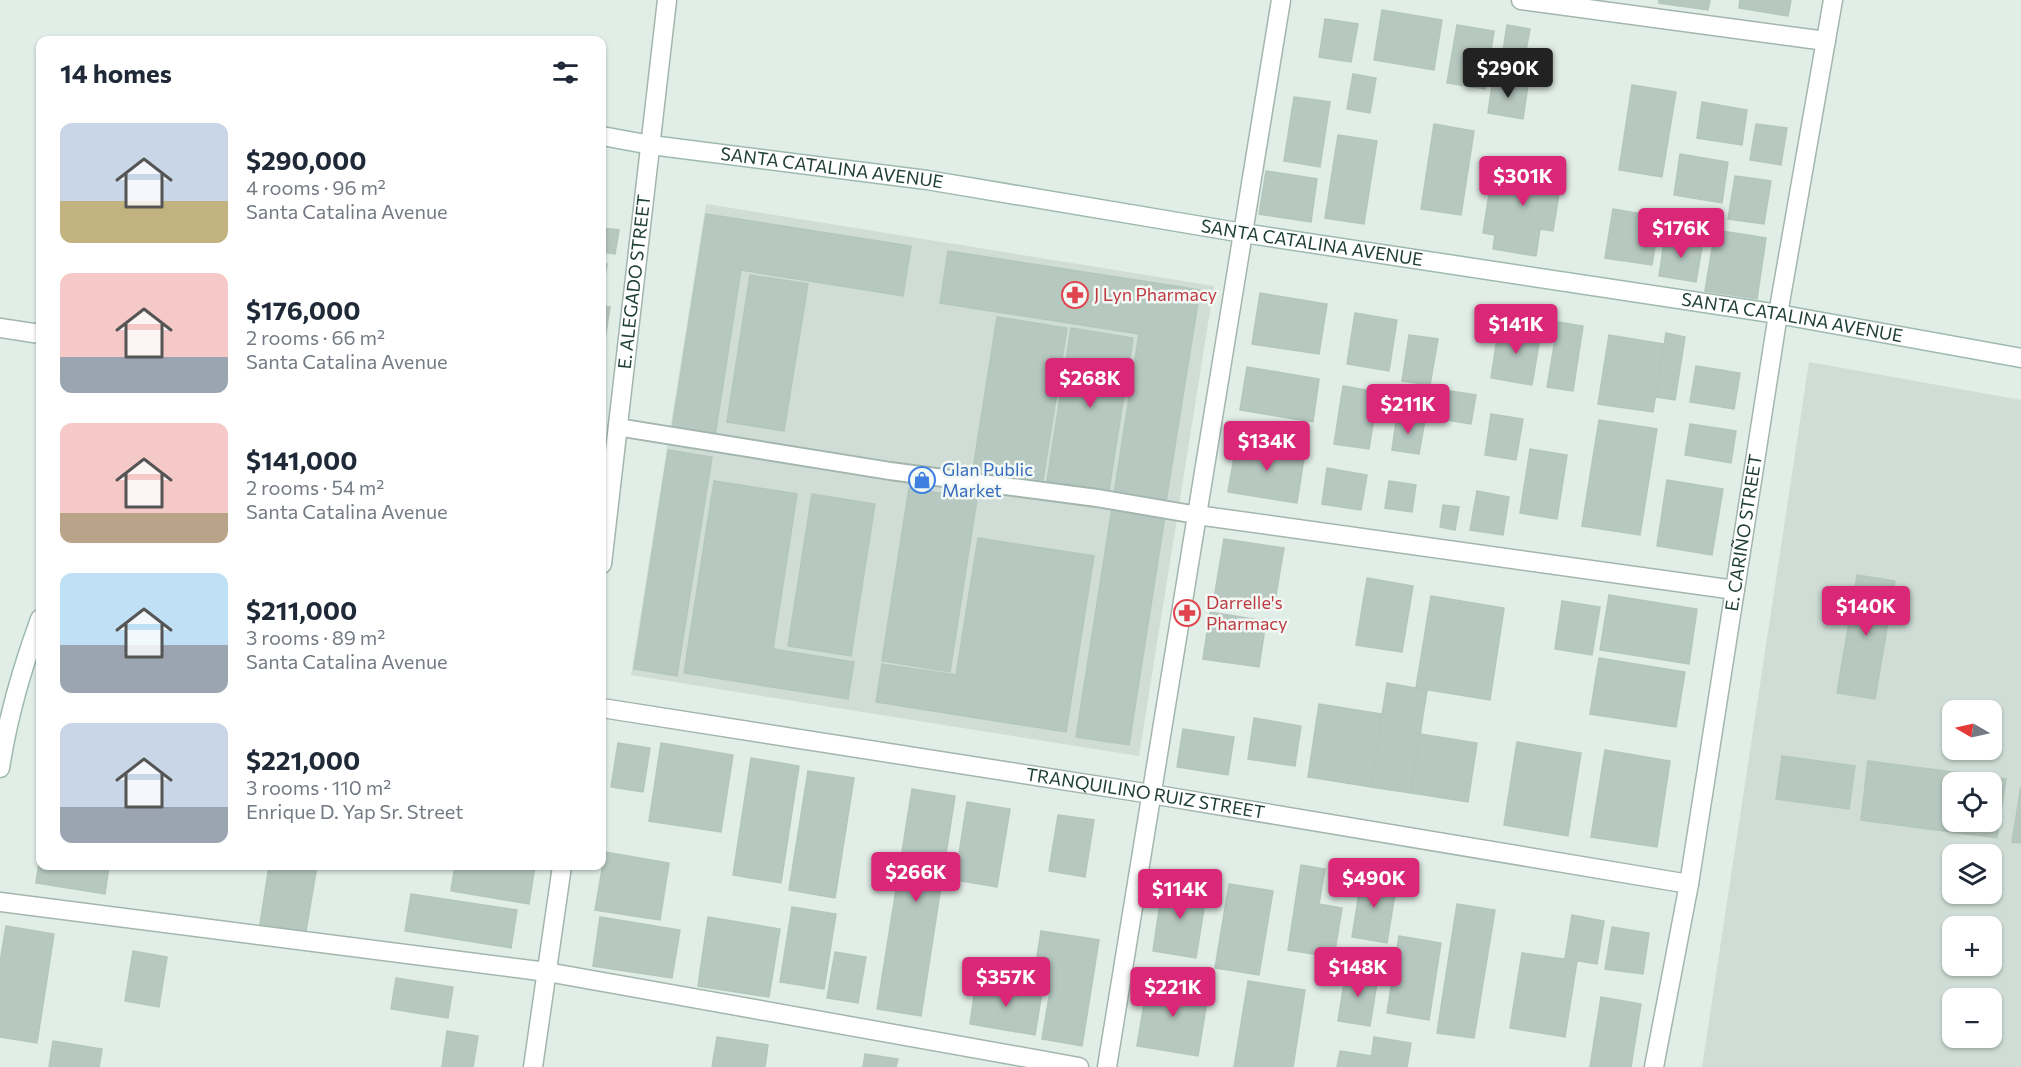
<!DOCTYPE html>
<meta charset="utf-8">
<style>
body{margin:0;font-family:Commissioner,sans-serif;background:#f6f6f7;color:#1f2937;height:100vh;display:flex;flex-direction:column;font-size:22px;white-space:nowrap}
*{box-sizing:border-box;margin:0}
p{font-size:20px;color:#747a83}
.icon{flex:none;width:33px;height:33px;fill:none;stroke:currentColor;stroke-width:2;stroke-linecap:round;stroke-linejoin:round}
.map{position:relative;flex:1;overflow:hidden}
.side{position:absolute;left:36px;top:36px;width:570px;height:834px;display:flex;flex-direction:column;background:#fff;border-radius:12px;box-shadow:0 2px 4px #0004}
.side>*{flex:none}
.needle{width:39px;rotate:279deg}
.fabs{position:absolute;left:1942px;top:700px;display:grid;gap:12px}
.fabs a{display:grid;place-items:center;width:60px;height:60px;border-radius:12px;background:#fff;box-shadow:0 2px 4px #0004;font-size:30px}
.price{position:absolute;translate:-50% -51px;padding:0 14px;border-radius:6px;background:#db2777;color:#fff;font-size:20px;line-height:39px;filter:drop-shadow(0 2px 3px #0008)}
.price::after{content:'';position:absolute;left:50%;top:36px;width:18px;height:14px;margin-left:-9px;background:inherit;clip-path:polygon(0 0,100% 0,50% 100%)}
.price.active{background:#222;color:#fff}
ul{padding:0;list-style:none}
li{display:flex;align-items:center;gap:18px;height:150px;padding:0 24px}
li span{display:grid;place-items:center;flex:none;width:168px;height:120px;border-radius:12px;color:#555}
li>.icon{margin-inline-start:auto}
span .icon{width:72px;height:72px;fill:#fffc;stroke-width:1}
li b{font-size:26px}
h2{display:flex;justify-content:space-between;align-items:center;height:72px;padding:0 24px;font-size:26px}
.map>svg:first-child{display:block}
</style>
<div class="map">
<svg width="2021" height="1067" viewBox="0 0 2021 1067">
<rect width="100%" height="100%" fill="#e1ede7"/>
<g fill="#cfddd6" fill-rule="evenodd">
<polygon points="706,204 1214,286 1139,756 631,675"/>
<path d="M1809,362L2021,400V1067H1702ZM1953,711H1992V750H1953ZM1953,783H1992V822H1953ZM1953,855H1992V894H1953ZM1953,927H1992V966H1953ZM1953,999H1992V1038H1953Z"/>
</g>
<g fill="#b6c8c0" stroke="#b3c7bd" stroke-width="1.5" fill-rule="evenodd">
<polygon points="1659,0 1710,0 1708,10 1659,3"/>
<polygon points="1740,0 1791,0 1788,16 1739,8"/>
<polygon points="1382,10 1442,20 1434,70 1374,60"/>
<polygon points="1325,19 1358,24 1351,62 1319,57"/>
<polygon points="1457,25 1494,31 1485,89 1447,83"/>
<polygon points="1507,25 1530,29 1523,67 1501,64"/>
<polygon points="1353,74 1376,78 1370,113 1347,109"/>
<polygon points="1493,79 1528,85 1523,119 1488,113"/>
<polygon points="1632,85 1676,92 1662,177 1619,170"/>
<polygon points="1294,97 1330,102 1320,167 1284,161"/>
<polygon points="1702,102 1747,110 1742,145 1697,138"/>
<polygon points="1434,124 1474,131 1461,215 1421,209"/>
<polygon points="1756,124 1787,128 1781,165 1750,160"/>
<polygon points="1338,135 1377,141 1364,224 1325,218"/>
<polygon points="1680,154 1728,162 1722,203 1674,195"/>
<polygon points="1507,161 1563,170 1553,231 1540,229 1536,256 1493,249 1495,235 1483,233 1491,181 1503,183"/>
<polygon points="1266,171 1317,179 1311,222 1259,214"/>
<polygon points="1735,176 1771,181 1764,224 1728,219"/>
<polygon points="1613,209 1660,217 1652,265 1605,258"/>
<polygon points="706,214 911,246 903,296 741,270 715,436 672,429"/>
<polygon points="602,228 619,230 615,254 602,252"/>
<polygon points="1715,230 1766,238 1757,299 1705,291"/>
<polygon points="1665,236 1703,242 1696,282 1659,276"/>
<polygon points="948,251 1200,290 1166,502 1114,494 1139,334 940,303"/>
<polygon points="602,263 607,264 602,295"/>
<polygon points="750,275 808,284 784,431 727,422"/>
<polygon points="1260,293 1327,304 1319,354 1252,344"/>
<polygon points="602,306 610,307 602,359"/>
<polygon points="1355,313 1397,320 1389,371 1347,364"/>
<polygon points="997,317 1067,328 1043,480 973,469"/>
<polygon points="1558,322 1583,326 1573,391 1547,387"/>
<polygon points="1499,325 1541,332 1532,385 1491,378"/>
<polygon points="1071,328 1133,338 1109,490 1047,481"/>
<polygon points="1666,333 1685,337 1675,400 1656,397"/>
<polygon points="1409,335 1438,339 1430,385 1402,381"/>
<polygon points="1609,335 1664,344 1653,412 1598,404"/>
<polygon points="1696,366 1740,373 1734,409 1690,402"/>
<polygon points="1247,367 1319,379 1313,422 1240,410"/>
<polygon points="1343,386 1378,392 1369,449 1334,444"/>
<polygon points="1450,391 1476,395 1471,424 1446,420"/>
<polygon points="1491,414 1523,419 1516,460 1485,455"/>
<polygon points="1397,415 1425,420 1419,454 1392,450"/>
<polygon points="1599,420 1657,429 1640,535 1582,526"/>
<polygon points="1690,424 1736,431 1731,463 1685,455"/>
<polygon points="1237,440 1305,451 1297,503 1228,492"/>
<polygon points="1530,449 1567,455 1557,519 1520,513"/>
<polygon points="668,450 712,457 677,676 634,669"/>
<polygon points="1327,468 1367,475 1361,510 1322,504"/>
<polygon points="1667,480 1723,489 1712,555 1657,546"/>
<polygon points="714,481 797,494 773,649 854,662 848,699 684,673"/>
<polygon points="1389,481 1416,485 1412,512 1385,508"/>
<polygon points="909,488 977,499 950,672 882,661"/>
<polygon points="1477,491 1509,497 1503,535 1470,530"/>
<polygon points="812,494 875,504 851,656 788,646"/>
<polygon points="1443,505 1459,507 1455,530 1440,527"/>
<polygon points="1112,508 1165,516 1129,745 1076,737"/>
<polygon points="978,538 1094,556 1066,732 876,702 882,664 956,675"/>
<polygon points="1224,539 1284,548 1274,607 1214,598"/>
<polygon points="1857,575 1895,581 1875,699 1837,693"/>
<polygon points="1367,578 1413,586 1402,652 1356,645"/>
<polygon points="1609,595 1697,609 1689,664 1600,650"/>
<polygon points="1431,596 1504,608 1490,700 1416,688"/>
<polygon points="1562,601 1600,607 1592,655 1555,649"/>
<polygon points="1210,612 1266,621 1259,667 1203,659"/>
<polygon points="1599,658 1685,672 1676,727 1590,714"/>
<polygon points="1387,683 1427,690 1411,793 1371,787"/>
<polygon points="1319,704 1382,714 1371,787 1308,777"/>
<polygon points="1254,718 1301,726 1295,766 1248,759"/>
<polygon points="1183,729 1234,737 1228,775 1177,767"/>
<polygon points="1420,734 1477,743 1468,802 1411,793"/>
<polygon points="1517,742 1581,753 1568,836 1504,825"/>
<polygon points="618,743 650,748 643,792 611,787"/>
<polygon points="661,743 733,755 721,832 649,821"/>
<polygon points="1605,750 1670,761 1657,847 1591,837"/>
<polygon points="1782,756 1855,766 1849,809 1776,799"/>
<polygon points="751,758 799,766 781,883 733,875"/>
<path d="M1868,761L2006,779L1997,838L1861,820ZM1953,783H1992V822H1953Z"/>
<polygon points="808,771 854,778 835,898 789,890"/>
<polygon points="2021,786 2021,843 2012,842"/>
<polygon points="912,789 955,796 921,1016 877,1009"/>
<polygon points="967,802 1010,809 997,887 955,880"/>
<polygon points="1058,815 1094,820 1085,877 1049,871"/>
<polygon points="605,852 669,863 660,920 595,910"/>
<polygon points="40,855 40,866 109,866 105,894 36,883"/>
<polygon points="1301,865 1325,869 1319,904 1342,908 1334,957 1288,950"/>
<polygon points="269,866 317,866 306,931 260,924"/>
<polygon points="455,866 535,866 529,904 451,891"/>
<polygon points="1362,875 1397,881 1387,943 1352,937"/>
<polygon points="1163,883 1207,890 1196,958 1153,951"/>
<polygon points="1229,884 1273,891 1259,975 1215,968"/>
<polygon points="411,894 517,910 511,948 405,931"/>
<polygon points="1457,904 1495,910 1474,1038 1437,1033"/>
<polygon points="792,907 836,914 824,989 780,982"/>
<polygon points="1572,915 1604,921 1597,964 1565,959"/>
<polygon points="600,917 680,930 672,978 593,966"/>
<polygon points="708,917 780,929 769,997 698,986"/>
<polygon points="6,926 54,934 37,1043 0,1037 0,962"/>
<polygon points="1612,927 1649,933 1643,974 1605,969"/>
<polygon points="1041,931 1099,940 1082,1046 1042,1039 1051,985 1033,982"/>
<polygon points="1399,936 1441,943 1429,1020 1387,1013"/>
<polygon points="133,951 167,957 159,1007 125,1001"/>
<polygon points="835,952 866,957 858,1003 827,998"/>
<polygon points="1522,953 1577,961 1565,1037 1510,1028"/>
<polygon points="1346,971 1378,976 1370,1026 1338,1021"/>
<polygon points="396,978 453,987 448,1018 391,1009"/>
<polygon points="1148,980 1209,989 1198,1056 1137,1046"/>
<polygon points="1248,981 1305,990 1293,1067 1234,1067"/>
<polygon points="976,982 1042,992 1035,1035 970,1024"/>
<polygon points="1601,997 1641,1004 1631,1067 1590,1067"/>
<polygon points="447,1031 478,1036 473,1067 442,1067"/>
<polygon points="717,1037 768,1045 765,1067 712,1067"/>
<polygon points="1374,1037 1411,1043 1407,1067 1370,1067"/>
<polygon points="53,1041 102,1049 99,1067 49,1067"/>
<polygon points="1340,1051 1371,1056 1370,1067 1337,1067"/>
<polygon points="865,1054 898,1059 896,1067 863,1067"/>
</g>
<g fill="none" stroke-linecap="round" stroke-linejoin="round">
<defs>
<polyline id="lane" points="617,427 890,471 1097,498 1197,515"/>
<g id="street">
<polyline points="1521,0 1826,41"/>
<polyline points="0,328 40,334"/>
<polyline points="1197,515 1735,590"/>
<path id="s1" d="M602,564L667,0"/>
<path id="s2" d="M602,708L1151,794L1689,884"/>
<polyline points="0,902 547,972 1079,1067"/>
<polyline points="533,1067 562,866"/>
<polyline points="1107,1067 1281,0"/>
<path id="s3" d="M1654,1067L1689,884L1778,314L1833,0"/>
</g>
<g id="secondary">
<path id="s4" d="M602,136L651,145L927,180L1243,233L1778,314L2021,358"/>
<path d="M0,768C8,716 22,668 40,619"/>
</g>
</defs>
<use href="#lane" stroke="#a3b6ae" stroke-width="20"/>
<use href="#street" stroke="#a3b6ae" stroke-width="21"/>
<use href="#secondary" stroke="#9ebaae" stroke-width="21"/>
<use href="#lane" stroke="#fff" stroke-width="16"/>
<use href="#street" stroke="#fff" stroke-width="18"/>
<use href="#secondary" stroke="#fff" stroke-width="18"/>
</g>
<defs>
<symbol id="pharmacy-ring" viewBox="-11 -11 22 22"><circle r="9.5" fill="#f2f9f5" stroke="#e0444e" stroke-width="1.5"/><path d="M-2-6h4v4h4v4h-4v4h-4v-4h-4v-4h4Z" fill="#e0444e"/></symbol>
<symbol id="shop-ring" viewBox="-11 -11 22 22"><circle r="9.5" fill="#f2f9f5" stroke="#3f7fe0" stroke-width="1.5"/><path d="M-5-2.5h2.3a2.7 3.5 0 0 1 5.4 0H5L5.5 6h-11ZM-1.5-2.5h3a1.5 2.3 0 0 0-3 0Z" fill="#3f7fe0"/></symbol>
</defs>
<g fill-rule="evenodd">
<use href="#pharmacy-ring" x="1060" y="280" width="30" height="30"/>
<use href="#shop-ring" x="907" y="465" width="30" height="30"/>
<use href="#pharmacy-ring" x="1172" y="598" width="30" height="30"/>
</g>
<g text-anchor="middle" stroke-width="5" stroke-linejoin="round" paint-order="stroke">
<g font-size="18" fill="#204035" stroke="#f2f9f5">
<text dy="6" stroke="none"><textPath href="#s4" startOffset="232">SANTA CATALINA AVENUE</textPath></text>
<text dy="6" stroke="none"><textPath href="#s4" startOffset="718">SANTA CATALINA AVENUE</textPath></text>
<text dy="6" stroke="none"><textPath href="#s1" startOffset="284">E. ALEGADO STREET</textPath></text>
<text dy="6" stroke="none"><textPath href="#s4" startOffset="1204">SANTA CATALINA AVENUE</textPath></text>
<text dy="6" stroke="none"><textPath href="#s3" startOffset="542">E. CARIÑO STREET</textPath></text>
<text dy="6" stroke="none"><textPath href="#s2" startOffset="550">TRANQUILINO RUIZ STREET</textPath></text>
</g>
<g font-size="18" fill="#be3a42" stroke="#f2f9f5" text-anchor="start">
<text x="1094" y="301">J Lyn Pharmacy</text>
<text x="1206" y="609">Darrelle's<tspan x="1206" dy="21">Pharmacy</tspan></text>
</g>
<g font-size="18" fill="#366cbe" stroke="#f2f9f5" text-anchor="start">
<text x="942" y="476">Glan Public<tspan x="942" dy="21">Market</tspan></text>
</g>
</g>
</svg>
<div class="fabs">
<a><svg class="needle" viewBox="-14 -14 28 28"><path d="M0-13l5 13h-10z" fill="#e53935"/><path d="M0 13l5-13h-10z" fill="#747a83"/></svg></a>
<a><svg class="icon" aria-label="locate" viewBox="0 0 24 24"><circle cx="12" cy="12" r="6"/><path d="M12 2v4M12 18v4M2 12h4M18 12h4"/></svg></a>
<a><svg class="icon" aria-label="layers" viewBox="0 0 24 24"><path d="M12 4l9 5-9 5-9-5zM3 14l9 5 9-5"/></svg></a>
<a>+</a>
<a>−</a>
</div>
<b class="price active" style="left:1508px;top:99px">$290K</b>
<b class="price" style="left:1523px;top:207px">$301K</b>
<b class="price" style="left:1681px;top:259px">$176K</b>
<b class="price" style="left:1516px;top:355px">$141K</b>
<b class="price" style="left:1090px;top:409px">$268K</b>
<b class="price" style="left:1408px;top:435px">$211K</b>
<b class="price" style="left:1267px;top:472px">$134K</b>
<b class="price" style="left:1866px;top:637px">$140K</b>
<b class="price" style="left:916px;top:903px">$266K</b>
<b class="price" style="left:1374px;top:909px">$490K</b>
<b class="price" style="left:1180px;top:920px">$114K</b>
<b class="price" style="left:1358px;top:998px">$148K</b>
<b class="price" style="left:1006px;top:1008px">$357K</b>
<b class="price" style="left:1173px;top:1018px">$221K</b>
<section class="side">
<h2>14 homes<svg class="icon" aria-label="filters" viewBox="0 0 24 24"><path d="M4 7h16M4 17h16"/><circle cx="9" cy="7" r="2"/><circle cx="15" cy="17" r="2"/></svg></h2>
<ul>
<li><span style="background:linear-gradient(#c9d6e8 65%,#c2b280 0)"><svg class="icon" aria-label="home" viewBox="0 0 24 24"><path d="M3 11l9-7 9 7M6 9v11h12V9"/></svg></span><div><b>$290,000</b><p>4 rooms · 96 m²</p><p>Santa Catalina Avenue</p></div></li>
<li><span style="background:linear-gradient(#f6c9c9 70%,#9aa5b1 0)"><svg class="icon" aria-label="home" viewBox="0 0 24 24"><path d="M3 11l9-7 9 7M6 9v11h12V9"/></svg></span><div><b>$176,000</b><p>2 rooms · 66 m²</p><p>Santa Catalina Avenue</p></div></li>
<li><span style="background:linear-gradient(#f6c9c9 75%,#b9a48a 0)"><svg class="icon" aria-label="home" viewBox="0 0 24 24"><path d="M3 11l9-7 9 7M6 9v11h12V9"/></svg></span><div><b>$141,000</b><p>2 rooms · 54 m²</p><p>Santa Catalina Avenue</p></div></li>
<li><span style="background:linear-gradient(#bfe0f5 60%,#9aa5b1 0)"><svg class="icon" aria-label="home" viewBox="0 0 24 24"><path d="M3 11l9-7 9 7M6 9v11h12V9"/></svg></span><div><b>$211,000</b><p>3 rooms · 89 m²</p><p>Santa Catalina Avenue</p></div></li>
<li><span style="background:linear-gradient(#c9d6e8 70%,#9aa5b1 0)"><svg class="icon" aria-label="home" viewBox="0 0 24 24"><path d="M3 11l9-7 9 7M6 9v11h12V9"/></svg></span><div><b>$221,000</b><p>3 rooms · 110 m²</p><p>Enrique D. Yap Sr. Street</p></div></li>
</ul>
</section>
</div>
